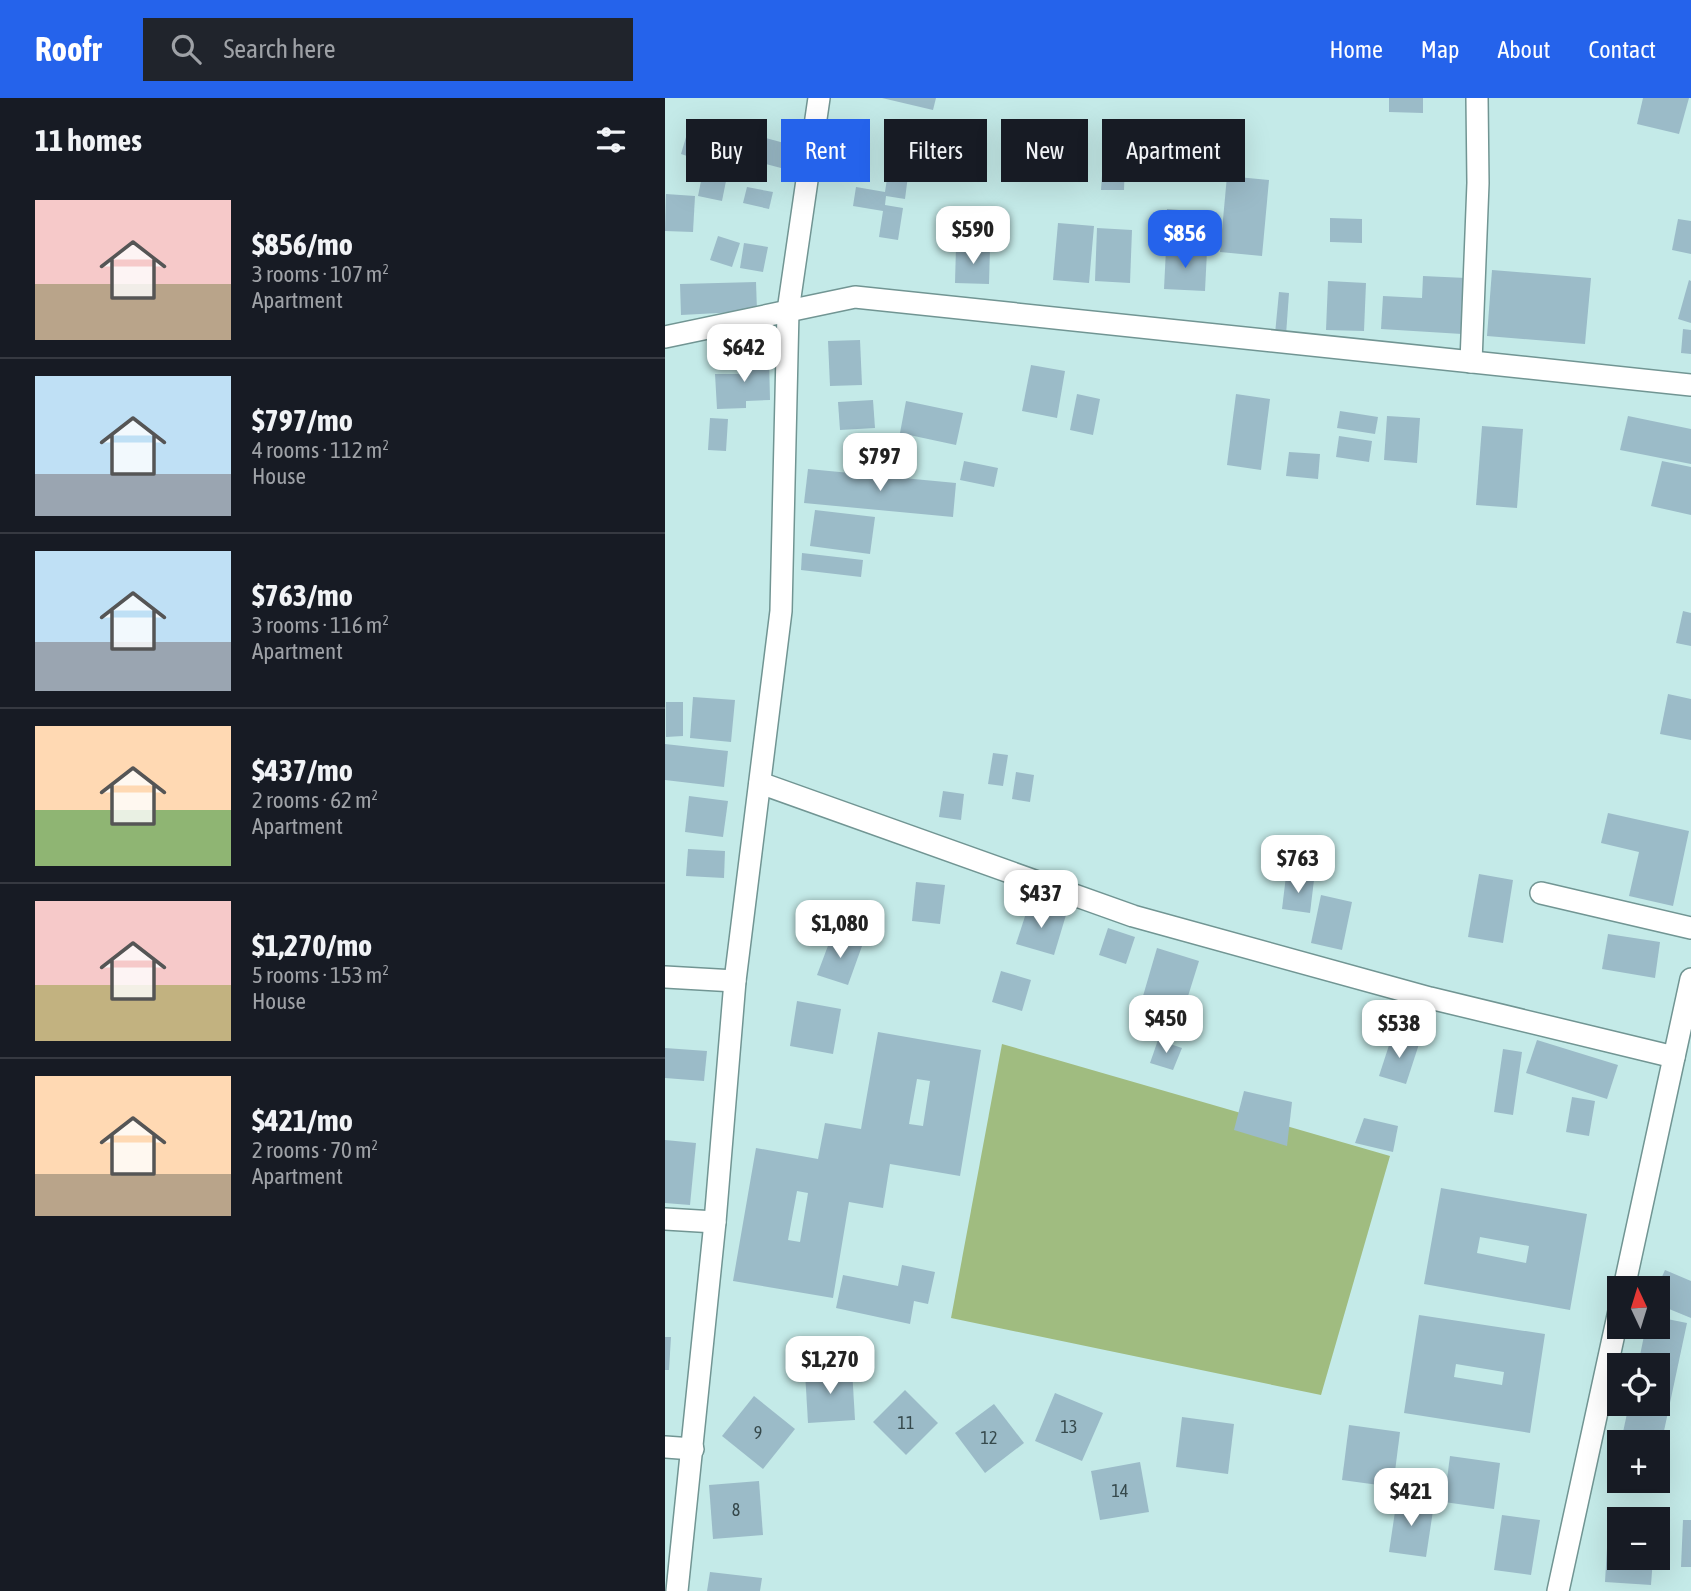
<!DOCTYPE html>
<meta charset="utf-8">
<style>
body{margin:0;font-family:"Asap Condensed",sans-serif;background:#20242c;color:#f1f3f6;height:100vh;display:flex;flex-direction:column;font-size:26px;white-space:nowrap}
*{box-sizing:border-box;margin:0}
p{font-size:23px;color:#9ea1a6}
.icon{flex:none;width:38px;height:38px;fill:none;stroke:currentColor;stroke-width:2;stroke-linecap:round;stroke-linejoin:round}
.map{position:relative;flex:1;overflow:hidden}
.panel{display:flex;flex-direction:column;background:#171b24;width:665px}
.panel>*{flex:none}
.top-card{position:absolute;left:21px;top:21px;width:665px;height:63px;display:flex;gap:14px}
.needle{width:46px;rotate:356deg}
.buttons{position:absolute;left:942px;top:1178px;display:grid;gap:14px}
.buttons a{display:grid;place-items:center;width:63px;height:63px;border-radius:0px;background:#171b24;box-shadow:0 7px 28px #0002;font-size:35px}
.price{position:absolute;translate:-50% -60px;padding:0 16px;border-radius:14px;background:#fff;color:#222;font-size:23px;line-height:46px;filter:drop-shadow(0 2px 4px #0008)}
.price::after{content:'';position:absolute;left:50%;top:42px;width:21px;height:16px;margin-left:-10px;background:inherit;clip-path:polygon(0 0,100% 0,50% 100%)}
.price.selected{background:#2563eb;color:#fff}
ul{padding:0;list-style:none}
li{display:flex;align-items:center;gap:21px;height:175px;padding:0 35px}
li+li{border-top:2px solid #363941}
li span{display:grid;place-items:center;flex:none;width:196px;height:140px;border-radius:0px;color:#555}
li>.icon{margin-inline-start:auto}
span .icon{width:84px;height:84px;fill:#fffc;stroke-width:1}
li b{font-size:30px}
h2{display:flex;justify-content:space-between;align-items:center;height:84px;padding:0 35px;font-size:30px}
.chip{padding:0 24px;border-radius:0px;background:#171b24;box-shadow:0 7px 28px #0002;font-size:24px;line-height:63px}
.chip.selected{background:#2563eb;color:#fff}
header{display:flex;align-items:center;gap:42px;box-sizing:border-box;height:98px;padding:0 35px;background:#2563eb;color:#fff}
header strong{font-size:33px}
nav{display:flex;gap:38px;margin-inline-start:auto;font-size:24px}
.search{width:490px;height:63px;background:#20242c;display:flex;align-items:center;gap:18px;box-sizing:border-box;padding:0 24px;border-radius:0px;color:#9ea1a6;font-size:26px}
main{display:flex;flex:1;min-height:0}
.map>svg:first-child{display:block}
</style>
<header>
<strong>Roofr</strong>
<div class="search"><svg class="icon" aria-label="search" viewBox="0 0 24 24"><circle cx="10" cy="10" r="6"/><path d="M15 15l6 6"/></svg>Search here</div>
<nav><a>Home</a><a>Map</a><a>About</a><a>Contact</a></nav>
</header>
<main>
<section class="panel">
<h2>11 homes<svg class="icon" aria-label="filters" viewBox="0 0 24 24"><path d="M4 7h16M4 17h16"/><circle cx="9" cy="7" r="2"/><circle cx="15" cy="17" r="2"/></svg></h2>
<ul>
<li><span style="background:linear-gradient(#f6c9c9 60%,#b9a48a 0)"><svg class="icon" aria-label="home" viewBox="0 0 24 24"><path d="M3 11l9-7 9 7M6 9v11h12V9"/></svg></span><div><b>$856/mo</b><p>3 rooms · 107 m²</p><p>Apartment</p></div></li>
<li><span style="background:linear-gradient(#bfe0f5 70%,#9aa5b1 0)"><svg class="icon" aria-label="home" viewBox="0 0 24 24"><path d="M3 11l9-7 9 7M6 9v11h12V9"/></svg></span><div><b>$797/mo</b><p>4 rooms · 112 m²</p><p>House</p></div></li>
<li><span style="background:linear-gradient(#bfe0f5 65%,#9aa5b1 0)"><svg class="icon" aria-label="home" viewBox="0 0 24 24"><path d="M3 11l9-7 9 7M6 9v11h12V9"/></svg></span><div><b>$763/mo</b><p>3 rooms · 116 m²</p><p>Apartment</p></div></li>
<li><span style="background:linear-gradient(#ffd9b3 60%,#8fb573 0)"><svg class="icon" aria-label="home" viewBox="0 0 24 24"><path d="M3 11l9-7 9 7M6 9v11h12V9"/></svg></span><div><b>$437/mo</b><p>2 rooms · 62 m²</p><p>Apartment</p></div></li>
<li><span style="background:linear-gradient(#f6c9c9 60%,#c2b280 0)"><svg class="icon" aria-label="home" viewBox="0 0 24 24"><path d="M3 11l9-7 9 7M6 9v11h12V9"/></svg></span><div><b>$1,270/mo</b><p>5 rooms · 153 m²</p><p>House</p></div></li>
<li><span style="background:linear-gradient(#ffd9b3 70%,#b9a48a 0)"><svg class="icon" aria-label="home" viewBox="0 0 24 24"><path d="M3 11l9-7 9 7M6 9v11h12V9"/></svg></span><div><b>$421/mo</b><p>2 rooms · 70 m²</p><p>Apartment</p></div></li>
</ul>
</section>
<div class="map">
<svg width="1026" height="1493" viewBox="0 0 1026 1493">
<rect width="100%" height="100%" fill="#c4eae8"/>
<polygon fill="#a0bc80" points="337,946 725,1058 656,1297 286,1220"/>
<g fill="#9bbbc8" fill-rule="evenodd">
<polygon points="217,0 271,0 268,12"/>
<polygon points="724,0 758,0 758,15 724,14"/>
<polygon points="978,0 1024,0 1014,36 972,26"/>
<polygon points="24,29 36,32 28,60 16,56"/>
<polygon points="93,38 123,46 116,70 70,58 74,40 91,44"/>
<polygon points="438,62 460,63 459,92 436,92"/>
<polygon points="224,67 244,70 240,101 221,98 220,107 238,110 233,142 214,139 218,113 188,108 191,89 220,94"/>
<polygon points="37,78 61,83 57,103 33,98"/>
<polygon points="562,78 604,82 597,158 555,154"/>
<polygon points="82,89 108,94 104,111 78,105"/>
<polygon points="1,96 30,98 28,134 0,133"/>
<polygon points="502,111 514,112 513,136 501,135"/>
<polygon points="309,116 328,117 328,136 308,135"/>
<polygon points="665,120 697,121 697,145 665,144"/>
<polygon points="1013,121 1026,123 1026,156 1007,152"/>
<polygon points="393,125 429,128 424,185 388,182"/>
<polygon points="432,130 467,132 465,185 430,183"/>
<polygon points="53,138 75,145 67,169 45,162"/>
<polygon points="79,145 103,149 98,174 75,170"/>
<polygon points="291,149 325,150 324,186 290,185"/>
<polygon points="501,151 542,153 540,193 499,191"/>
<polygon points="827,172 926,180 920,246 822,238"/>
<polygon points="758,178 801,180 797,236 716,231 718,198 757,200"/>
<polygon points="1024,182 1026,183 1026,225 1013,221"/>
<polygon points="663,183 701,185 699,233 661,232"/>
<polygon points="91,184 92,213 16,217 15,186"/>
<polygon points="614,194 624,195 621,237 610,236"/>
<polygon points="1018,231 1026,232 1026,256 1016,255"/>
<polygon points="195,242 197,287 165,288 163,243"/>
<polygon points="104,260 105,302 81,303 81,310 52,311 50,276 74,276 73,261"/>
<polygon points="366,267 400,273 392,320 357,313"/>
<polygon points="412,296 435,301 428,337 405,332"/>
<polygon points="571,296 605,301 596,372 562,367"/>
<polygon points="208,302 210,330 175,332 173,304"/>
<polygon points="241,303 298,315 291,347 235,335"/>
<polygon points="675,313 713,319 710,336 672,330"/>
<polygon points="722,318 755,320 752,365 719,362"/>
<polygon points="963,318 1026,331 1026,366 955,352"/>
<polygon points="45,320 63,321 61,353 43,352"/>
<polygon points="817,328 858,331 852,410 811,407"/>
<polygon points="674,338 707,343 704,364 671,359"/>
<polygon points="624,354 655,356 653,381 621,378"/>
<polygon points="299,363 333,370 329,389 295,382"/>
<polygon points="997,363 1026,369 1026,417 986,408"/>
<polygon points="143,371 291,385 288,419 139,405"/>
<polygon points="150,412 210,419 205,456 145,448"/>
<polygon points="137,455 198,462 196,479 136,472"/>
<polygon points="1018,513 1026,515 1026,548 1011,545"/>
<polygon points="1003,596 1026,601 1026,642 995,636"/>
<polygon points="28,599 70,602 66,644 25,640"/>
<polygon points="1,604 18,604 18,638 1,639"/>
<polygon points="0,646 63,653 59,689 0,682"/>
<polygon points="328,655 343,657 338,688 323,686"/>
<polygon points="351,674 369,677 365,704 347,701"/>
<polygon points="278,693 299,696 296,722 274,719"/>
<polygon points="24,698 63,703 58,739 20,734"/>
<polygon points="943,715 1024,733 1008,808 964,798 974,754 936,745"/>
<polygon points="23,751 60,753 59,780 21,778"/>
<polygon points="814,776 848,782 838,845 803,839"/>
<polygon points="621,778 649,782 645,815 617,811"/>
<polygon points="251,784 280,787 275,826 247,823"/>
<polygon points="656,797 687,804 677,852 646,845"/>
<polygon points="364,806 401,817 389,857 351,846"/>
<polygon points="443,830 470,839 461,866 434,857"/>
<polygon points="943,836 995,844 990,880 937,871"/>
<polygon points="167,837 197,848 183,887 152,877"/>
<polygon points="492,850 534,863 519,911 478,898"/>
<polygon points="336,873 366,882 357,913 327,904"/>
<polygon points="132,903 176,911 168,956 125,948"/>
<path d="M213,934L316,952L295,1078L225,1066L218,1110L184,1104L168,1200L68,1183L91,1050L153,1061L160,1025L196,1031ZM252,981L265,983L258,1028L244,1026ZM132,1093L143,1095L135,1144L123,1142Z"/>
<polygon points="727,938 754,946 741,986 714,978"/>
<polygon points="493,942 517,950 508,972 485,965"/>
<polygon points="872,942 953,967 942,1001 861,975"/>
<polygon points="0,950 42,953 39,983 0,980"/>
<polygon points="838,951 857,954 848,1017 829,1014"/>
<polygon points="579,993 627,1004 622,1048 569,1032"/>
<polygon points="907,999 930,1003 924,1038 901,1034"/>
<polygon points="699,1020 733,1028 728,1054 690,1045"/>
<polygon points="0,1042 31,1045 25,1107 0,1105"/>
<path d="M776,1090L922,1116L905,1212L759,1186ZM815,1139L864,1148L861,1165L812,1155Z"/>
<polygon points="237,1167 270,1174 263,1206 249,1203 245,1226 171,1210 178,1177 233,1188"/>
<polygon points="1000,1172 1026,1183 1026,1220 992,1206 992,1190"/>
<path d="M754,1217L880,1236L865,1335L739,1315ZM791,1266L839,1274L837,1287L789,1279Z"/>
<polygon points="992,1219 1022,1225 996,1347 957,1339 964,1306 992,1306 992,1267 973,1267 981,1228 992,1228"/>
<polygon points="0,1239 6,1239 4,1272 0,1272"/>
<polygon points="187,1271 190,1322 143,1325 140,1274"/>
<polygon points="240,1292 273,1325 241,1357 208,1324"/>
<polygon points="390,1295 438,1315 417,1363 370,1343"/>
<polygon points="89,1298 130,1331 98,1371 57,1338"/>
<polygon points="329,1306 359,1345 320,1375 290,1335"/>
<polygon points="517,1319 569,1326 563,1376 511,1369"/>
<polygon points="684,1327 735,1334 728,1389 677,1382"/>
<polygon points="785,1358 835,1365 829,1411 779,1404"/>
<polygon points="475,1364 484,1414 435,1422 426,1373"/>
<polygon points="94,1383 98,1437 48,1441 44,1387"/>
<polygon points="732,1400 769,1406 761,1459 724,1454"/>
<polygon points="837,1417 875,1422 866,1477 829,1472"/>
<polygon points="1018,1422 1026,1422 1026,1469 1016,1469"/>
<polygon points="942,1450 954,1451 954,1460 988,1460 986,1487 940,1484"/>
<polygon points="45,1474 97,1480 95,1493 42,1493"/>
</g>
<g fill="none" stroke-linecap="round" stroke-linejoin="round">
<defs>
<g id="minor">
<polyline points="0,239 190,199 1026,287"/>
<polyline points="806,264 813,85 812,0"/>
<polyline points="95,685 468,818 765,900 1009,959"/>
<polyline points="876,795 1026,830"/>
<polyline points="0,879 70,883"/>
<polyline points="0,1121 50,1124"/>
<polyline points="959,1190 1026,881"/>
<polyline points="0,1349 28,1351"/>
<polyline points="12,1493 50,1124 70,883 116,513 123,213 154,0"/>
<polyline points="893,1493 954,1213"/>
</g>
</defs>
<use href="#minor" stroke="#719593" stroke-width="24"/>
<use href="#minor" stroke="#fff" stroke-width="21"/>
</g>
<g text-anchor="middle" stroke-width="6" stroke-linejoin="round" paint-order="stroke">
<g font-size="18" fill="#36494c">
<text x="241" y="1331">11</text>
<text x="404" y="1335">13</text>
<text x="93" y="1341">9</text>
<text x="324" y="1346">12</text>
<text x="455" y="1399">14</text>
<text x="71" y="1418">8</text>
</g>
</g>
</svg>
<div class="buttons">
<a><svg class="needle" viewBox="-14 -14 28 28"><path d="M0-13l5 13h-10z" fill="#e53935"/><path d="M0 13l5-13h-10z" fill="#9ea1a6"/></svg></a>
<a><svg class="icon" aria-label="locate" viewBox="0 0 24 24"><circle cx="12" cy="12" r="6"/><path d="M12 2v4M12 18v4M2 12h4M18 12h4"/></svg></a>
<a>+</a>
<a>−</a>
</div>
<b class="price" style="left:308px;top:168px">$590</b>
<b class="price selected" style="left:520px;top:172px">$856</b>
<b class="price" style="left:79px;top:286px">$642</b>
<b class="price" style="left:215px;top:395px">$797</b>
<b class="price" style="left:633px;top:797px">$763</b>
<b class="price" style="left:376px;top:832px">$437</b>
<b class="price" style="left:175px;top:862px">$1,080</b>
<b class="price" style="left:501px;top:957px">$450</b>
<b class="price" style="left:734px;top:962px">$538</b>
<b class="price" style="left:165px;top:1298px">$1,270</b>
<b class="price" style="left:746px;top:1430px">$421</b>
<div class="top-card">
<a class="chip">Buy</a>
<a class="chip selected">Rent</a>
<a class="chip">Filters</a>
<a class="chip">New</a>
<a class="chip">Apartment</a>
</div>
</div>
</main>
